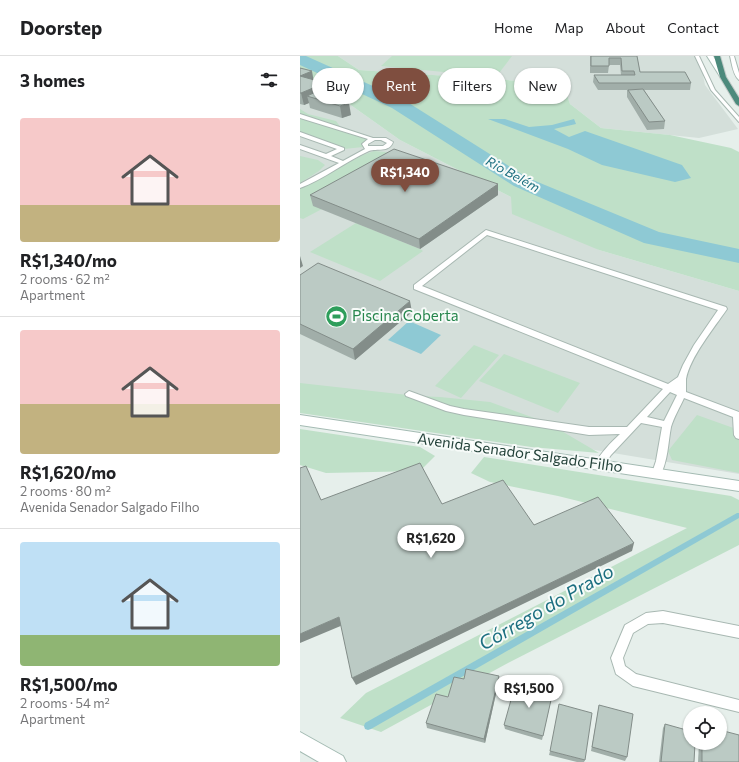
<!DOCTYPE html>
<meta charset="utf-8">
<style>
body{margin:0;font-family:Commissioner,sans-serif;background:#f6f6f6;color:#202124;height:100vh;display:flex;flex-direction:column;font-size:15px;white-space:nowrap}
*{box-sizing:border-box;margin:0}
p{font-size:13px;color:#757577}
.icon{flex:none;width:22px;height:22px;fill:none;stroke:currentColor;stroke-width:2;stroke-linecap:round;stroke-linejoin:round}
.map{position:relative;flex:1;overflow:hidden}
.panel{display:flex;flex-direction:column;background:#fff;width:300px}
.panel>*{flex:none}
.top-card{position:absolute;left:12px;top:12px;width:367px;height:36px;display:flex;gap:8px}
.fabs{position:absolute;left:383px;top:650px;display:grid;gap:8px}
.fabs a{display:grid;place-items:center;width:44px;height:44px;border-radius:50%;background:#fff;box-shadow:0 1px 3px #0004;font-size:20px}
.price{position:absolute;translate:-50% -34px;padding:0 9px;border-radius:14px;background:#fff;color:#222;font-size:13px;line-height:26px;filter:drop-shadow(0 1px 2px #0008)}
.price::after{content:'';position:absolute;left:50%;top:24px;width:12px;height:9px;margin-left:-6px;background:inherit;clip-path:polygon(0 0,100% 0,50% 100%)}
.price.selected{background:#7f4e3f;color:#fff}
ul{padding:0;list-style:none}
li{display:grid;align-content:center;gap:8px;height:212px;padding:0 20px}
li+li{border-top:1px solid #e0e0e0}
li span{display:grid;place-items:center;height:124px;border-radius:4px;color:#555}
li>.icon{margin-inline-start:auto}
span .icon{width:72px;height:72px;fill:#fffc;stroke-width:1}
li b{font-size:17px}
h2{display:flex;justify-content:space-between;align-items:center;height:48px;padding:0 20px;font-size:17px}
.chip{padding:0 14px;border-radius:18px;background:#fff;box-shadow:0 1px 3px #0004;font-size:14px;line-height:36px}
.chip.selected{background:#7f4e3f;color:#fff}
header{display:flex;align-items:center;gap:24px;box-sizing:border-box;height:56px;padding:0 20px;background:#fff;border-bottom:1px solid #e0e0e0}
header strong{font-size:19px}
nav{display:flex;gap:22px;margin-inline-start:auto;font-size:14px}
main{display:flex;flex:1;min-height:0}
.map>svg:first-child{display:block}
</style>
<header>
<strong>Doorstep</strong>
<nav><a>Home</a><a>Map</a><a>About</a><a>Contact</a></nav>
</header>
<main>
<section class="panel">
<h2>3 homes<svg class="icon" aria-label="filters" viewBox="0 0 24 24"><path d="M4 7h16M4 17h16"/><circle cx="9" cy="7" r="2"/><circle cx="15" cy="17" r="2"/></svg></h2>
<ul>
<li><span style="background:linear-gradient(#f6c9c9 70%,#c2b280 0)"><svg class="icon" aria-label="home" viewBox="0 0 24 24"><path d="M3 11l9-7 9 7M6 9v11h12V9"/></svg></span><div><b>R$1,340/mo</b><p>2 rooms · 62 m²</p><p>Apartment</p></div></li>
<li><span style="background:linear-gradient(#f6c9c9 60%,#c2b280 0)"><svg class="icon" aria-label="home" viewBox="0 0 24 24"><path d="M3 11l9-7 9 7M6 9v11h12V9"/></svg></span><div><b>R$1,620/mo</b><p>2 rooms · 80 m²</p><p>Avenida Senador Salgado Filho</p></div></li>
<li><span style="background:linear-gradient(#bfe0f5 75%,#8fb573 0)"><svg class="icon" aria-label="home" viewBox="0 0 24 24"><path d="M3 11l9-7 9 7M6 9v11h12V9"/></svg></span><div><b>R$1,500/mo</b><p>2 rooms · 54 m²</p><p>Apartment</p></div></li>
</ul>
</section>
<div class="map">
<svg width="439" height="706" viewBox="0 0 439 706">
<rect width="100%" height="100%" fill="#e6efeb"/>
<g fill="#d4dfda">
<polygon points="38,0 399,0 405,29 438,73 399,82 301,72 270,48 262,28 59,14"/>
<polygon points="0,20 17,25 100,84 211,141 299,194 439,235 439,418 0,345"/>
</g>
<g fill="#bfe0c8">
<polygon points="0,0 38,0 59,14 263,28 270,48 301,72 370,79 431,92 439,96 439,235 299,194 212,158 211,141 100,84 17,25 0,21"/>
<polygon points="92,0 212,0 196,21 81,10"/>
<polygon points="0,53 8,58 36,65 41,72 67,84 63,91 44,93 0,76"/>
<polygon points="74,95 86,96 92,100 13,149 22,153 3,163 0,162 0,132 63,99"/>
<polygon points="0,100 18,104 25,109 19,115 0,127"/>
<polygon points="56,167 120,193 123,195 80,225 10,196"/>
<polygon points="174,289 199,299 161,342 135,330"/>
<polygon points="204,298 280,327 258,357 179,325"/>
<polygon points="0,327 117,340 140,341 190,346 248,367 299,397 231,391 0,357"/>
<polygon points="397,359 439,374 439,417 372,404 368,395"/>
<polygon points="0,373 120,391 135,400 120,415 26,417 0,409"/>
<polygon points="184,401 431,440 439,444 439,489 208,607 81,676 40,662 66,637 387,472 258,440 190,426 171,417"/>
</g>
<g fill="#8ec9d4">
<polygon points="188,63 205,63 229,71 252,69 274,63 276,68 254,73 269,81 285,75 382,109 391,122 375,126 302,109 268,93"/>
<polygon points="109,265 141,279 121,298 88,284"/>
</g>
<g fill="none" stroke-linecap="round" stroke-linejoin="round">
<polygon fill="#8ec9d4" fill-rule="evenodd" points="437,457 439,457 439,462 71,673 68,674 65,673 64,670 65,667"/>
<polygon fill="#8ec9d4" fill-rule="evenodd" points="0,0 6,0 104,44 228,122 359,176 439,193 439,207 344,187 214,130 92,52 0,9"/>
<defs>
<g id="service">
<polygon points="395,0 399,0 415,34 439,61 439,66 411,34"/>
<path d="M430,0H434L439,17V24C433,19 432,8 430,0Z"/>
<path d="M0,58L73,82H86L93,86C89,97 77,92 69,95C46,105 23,124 0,132V128L39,107L0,93V89L26,98L37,93L0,80V76L44,92V94L31,100L43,105L65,93L62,88L68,83L0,62ZM75,84H81L87,87L83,90H68V88Z"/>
<path d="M186,174L426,251L427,253C414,272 390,301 386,323C386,327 386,332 386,336L439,356V383L436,382L434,379L433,361L384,342C380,351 374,361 371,371C368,387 368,405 360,420L357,421L354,420L352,417L356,405L362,371L341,367L311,399L302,412L299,413L296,412L294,409C301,397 310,387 320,378L289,379L164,359L146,355L106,340L105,338L109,335L150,350L164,353L289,371H327L363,333L114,233V229ZM187,179L418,254L394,289L383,309L378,321L368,328L122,230ZM370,336L377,339L364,365L347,361Z"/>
<polygon points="363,555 439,570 439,582 363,567 348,568 333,577 323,602 325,610 336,618 439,644 439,656 333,630 316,618 311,602 325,569 346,557"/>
</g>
<g id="secondary">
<polygon points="407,0 413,0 426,21 425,22 421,22"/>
<polygon points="0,359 439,425 439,435 0,369"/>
<polygon points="0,676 43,700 46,706 19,706 0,695"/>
</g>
<polygon id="trunk" points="414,0 420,0 426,21 439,42 439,50 436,48 420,21"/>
</defs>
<use href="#service" stroke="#a8b8b2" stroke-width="2"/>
<use href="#secondary" stroke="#a4bbb3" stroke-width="2"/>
<use href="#trunk" stroke="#c2cac8" stroke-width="2"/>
<use href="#service" fill="#fff" fill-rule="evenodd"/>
<use href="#secondary" fill="#fff" fill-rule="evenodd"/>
<use href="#trunk" fill="#4c8a7c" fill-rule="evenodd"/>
</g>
<g fill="#a1aea9">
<polygon points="290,0 337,0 340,16 391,27 390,34 344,34 365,65 364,73 347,74 327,41 327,34 298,34 293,26 294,19 321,19 320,9 309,9 308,17 290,17"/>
<polygon points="0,12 14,24 26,31 51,59 42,62 10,52 9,47 4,49 0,48"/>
<polygon points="198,128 198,139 120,193 13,150 10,139"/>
<polygon points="0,219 112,256 55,304 0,278"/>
<polygon points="164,623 199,624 185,687 127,672 126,667"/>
<polygon points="253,635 242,684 205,673 204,669"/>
<polygon points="299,649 327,701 325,705 291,695"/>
<polygon points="365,668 394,706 359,706 363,672"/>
<polygon points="399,687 420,687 439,706 398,706"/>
<polygon points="250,695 285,704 284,706 277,706 249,699"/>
</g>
<g fill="#838d89">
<polygon points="12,15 14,27 0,20"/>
<polygon points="25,27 28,39 7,40 9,47 4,49 1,37"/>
<polygon points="49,47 51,59 42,62 40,50"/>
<polygon points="198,128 198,139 120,193 119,183"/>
<polygon points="0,200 3,210 0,212"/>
<polygon points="110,245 112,256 55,304 53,293"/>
<polygon points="334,487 332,495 56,629 52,622"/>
<polygon points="39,561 43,569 0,587 0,578"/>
<polygon points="199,620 199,624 185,687 184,683"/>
</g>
<g fill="#bbcac4" stroke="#838d89">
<polygon points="291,0 337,0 340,16 385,16 391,27 299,27 294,19 335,19 334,15 322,15 321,2 309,2 309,10 291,10"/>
<polygon points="0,12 12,15 0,20"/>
<polygon points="0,20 25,27 1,37 0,37"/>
<polygon points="29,30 49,47 40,50 7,40"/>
<polygon points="343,33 365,65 349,66 328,34"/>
<polygon points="94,93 198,128 119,183 10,139"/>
<polygon points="18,207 110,245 53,293 0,268 0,219"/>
<polygon points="120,407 142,448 203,424 234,469 298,441 334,487 52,622 39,561 0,578 0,412 6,410 21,444"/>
<polygon points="166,613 199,620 184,683 126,667 136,638 148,641 154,621 164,623"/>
<polygon points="216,626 253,635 243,680 204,669"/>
<polygon points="259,648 292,657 285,704 250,695"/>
<polygon points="299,649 333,658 327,701 292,691"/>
<polygon points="365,668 390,675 390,687 395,687 394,706 361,706"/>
<polygon points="420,674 439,679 439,706 402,706 402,687 420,687"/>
</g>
<defs>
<symbol id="stadium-disc" viewBox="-11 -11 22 22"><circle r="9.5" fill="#2e9e5b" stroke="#f7fbf9"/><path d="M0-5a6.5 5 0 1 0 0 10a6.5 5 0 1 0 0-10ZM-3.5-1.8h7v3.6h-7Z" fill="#fff"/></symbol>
</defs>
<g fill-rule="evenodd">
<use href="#stadium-disc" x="24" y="248" width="25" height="25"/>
</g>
<g text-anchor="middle" stroke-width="4" stroke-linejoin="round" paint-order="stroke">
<g font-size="13" font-style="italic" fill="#1c6f80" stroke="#f7fbf9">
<text transform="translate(213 118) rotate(29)" y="5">Rio Belém</text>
</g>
<g font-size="15" fill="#27864d" stroke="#f7fbf9" text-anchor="start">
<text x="52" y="265">Piscina Coberta</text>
</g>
<g font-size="15" fill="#24423a" stroke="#f7fbf9">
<text transform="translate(220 397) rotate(8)" y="5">Avenida Senador Salgado Filho</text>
</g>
<g font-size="19" font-style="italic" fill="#1c6f80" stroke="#f7fbf9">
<text transform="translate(246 551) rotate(-30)" y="7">Córrego do Prado</text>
</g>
</g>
</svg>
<div class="fabs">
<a><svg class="icon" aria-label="locate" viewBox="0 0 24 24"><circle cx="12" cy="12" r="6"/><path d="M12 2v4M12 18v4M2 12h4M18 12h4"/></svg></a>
</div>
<b class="price selected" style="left:105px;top:137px">R$1,340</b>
<b class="price" style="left:131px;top:503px">R$1,620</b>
<b class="price" style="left:229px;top:653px">R$1,500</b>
<div class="top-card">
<a class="chip">Buy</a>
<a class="chip selected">Rent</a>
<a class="chip">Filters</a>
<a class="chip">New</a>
</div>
</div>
</main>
